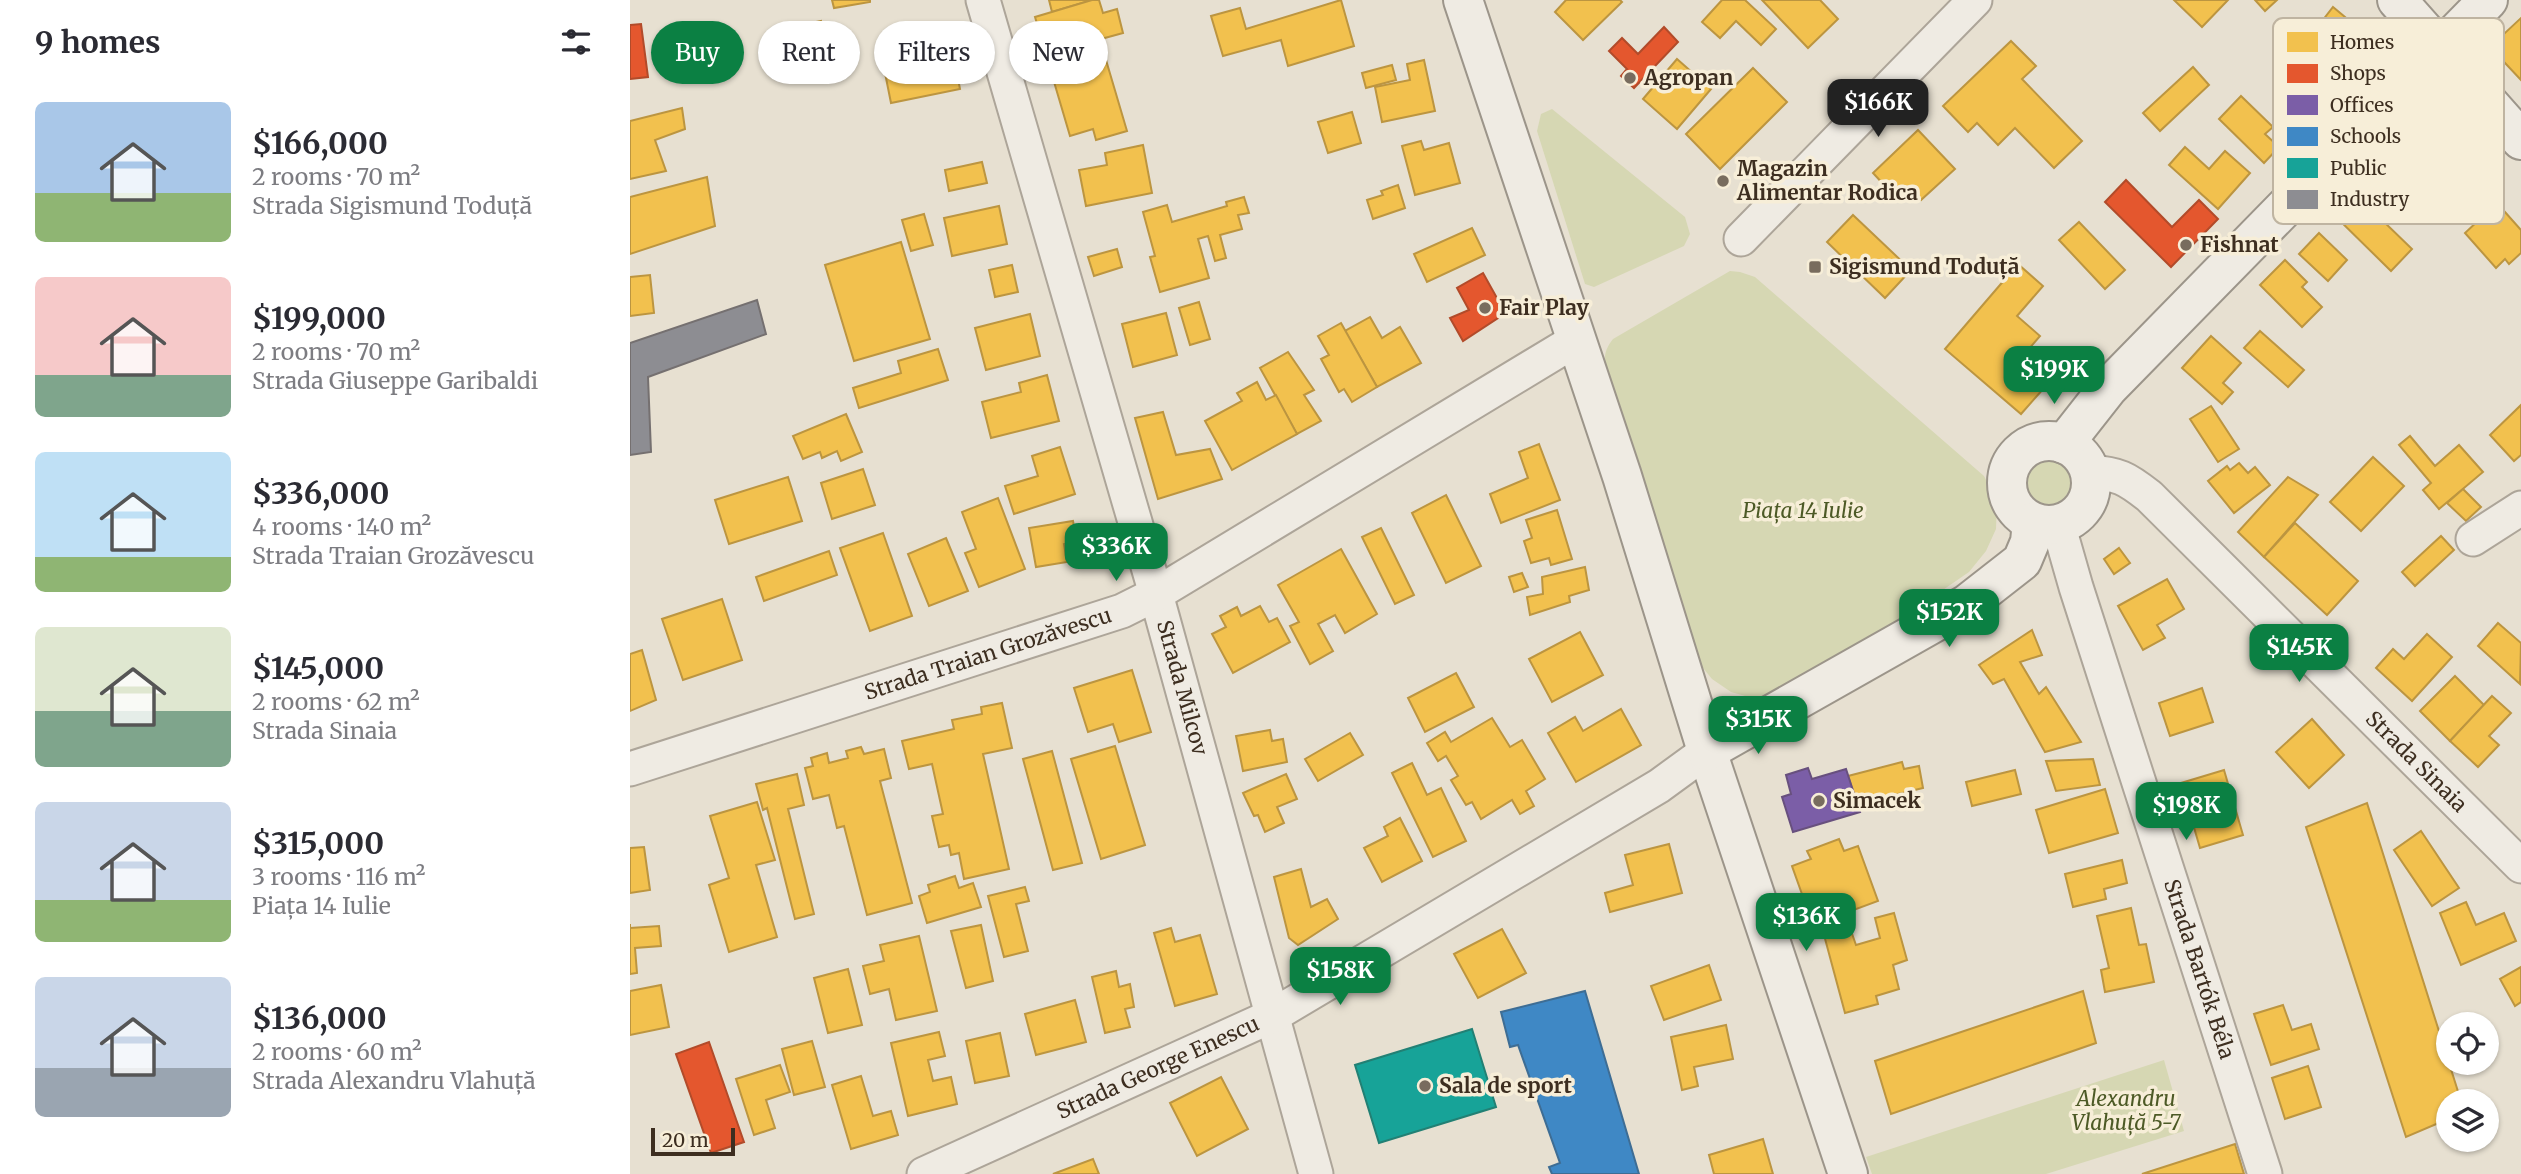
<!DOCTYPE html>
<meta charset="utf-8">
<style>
body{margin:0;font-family:Merriweather,serif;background:#f7f7f7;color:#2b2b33;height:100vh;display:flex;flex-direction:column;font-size:26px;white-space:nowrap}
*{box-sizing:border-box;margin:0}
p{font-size:23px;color:#7c7c81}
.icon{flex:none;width:38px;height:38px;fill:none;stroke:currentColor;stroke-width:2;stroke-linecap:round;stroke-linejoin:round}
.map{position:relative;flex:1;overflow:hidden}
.details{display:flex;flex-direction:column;background:#fff;width:630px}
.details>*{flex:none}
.guide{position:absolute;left:21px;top:21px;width:665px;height:63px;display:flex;gap:14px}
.controls{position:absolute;left:1806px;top:1012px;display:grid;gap:14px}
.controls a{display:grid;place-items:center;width:63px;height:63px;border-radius:50%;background:#fff;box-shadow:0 2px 5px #0004;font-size:35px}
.scale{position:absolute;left:21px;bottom:18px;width:84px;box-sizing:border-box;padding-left:7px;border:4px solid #3d2e20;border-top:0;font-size:19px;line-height:24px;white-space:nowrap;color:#3d2e20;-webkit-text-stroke:5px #f7eed8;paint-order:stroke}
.price{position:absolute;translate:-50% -60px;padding:0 16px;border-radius:14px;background:#0b8043;color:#fff;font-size:23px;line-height:46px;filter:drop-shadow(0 2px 4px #0008)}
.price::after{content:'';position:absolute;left:50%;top:42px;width:21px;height:16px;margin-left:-10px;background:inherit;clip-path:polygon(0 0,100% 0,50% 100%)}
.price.current{background:#222;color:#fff}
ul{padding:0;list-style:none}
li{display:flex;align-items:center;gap:21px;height:175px;padding:0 35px}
li span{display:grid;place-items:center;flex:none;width:196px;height:140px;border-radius:10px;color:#555}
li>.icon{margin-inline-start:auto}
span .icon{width:84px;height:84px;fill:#fffc;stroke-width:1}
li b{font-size:30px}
h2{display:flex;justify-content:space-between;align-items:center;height:84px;padding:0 35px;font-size:30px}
.tag{padding:0 24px;border-radius:32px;background:#fff;box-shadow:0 2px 5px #0004;font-size:24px;line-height:63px}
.tag.current{background:#0b8043;color:#fff}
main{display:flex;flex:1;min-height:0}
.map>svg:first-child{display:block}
</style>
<main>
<section class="details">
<h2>9 homes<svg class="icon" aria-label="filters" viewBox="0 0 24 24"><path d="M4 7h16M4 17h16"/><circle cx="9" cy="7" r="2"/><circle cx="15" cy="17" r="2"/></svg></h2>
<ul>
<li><span style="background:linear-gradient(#a9c7e8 65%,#8fb573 0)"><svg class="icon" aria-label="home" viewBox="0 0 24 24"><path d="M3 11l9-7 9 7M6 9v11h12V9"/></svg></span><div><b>$166,000</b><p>2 rooms · 70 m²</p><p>Strada Sigismund Toduță</p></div></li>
<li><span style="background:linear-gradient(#f6c9c9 70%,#7fa58c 0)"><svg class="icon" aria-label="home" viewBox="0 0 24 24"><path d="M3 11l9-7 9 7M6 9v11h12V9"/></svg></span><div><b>$199,000</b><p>2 rooms · 70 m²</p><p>Strada Giuseppe Garibaldi</p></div></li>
<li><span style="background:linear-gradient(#bfe0f5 75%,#8fb573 0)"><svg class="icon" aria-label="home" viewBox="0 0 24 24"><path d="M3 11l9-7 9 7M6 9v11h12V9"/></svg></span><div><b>$336,000</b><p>4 rooms · 140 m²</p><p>Strada Traian Grozăvescu</p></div></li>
<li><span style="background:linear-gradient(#dfe7d0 60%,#7fa58c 0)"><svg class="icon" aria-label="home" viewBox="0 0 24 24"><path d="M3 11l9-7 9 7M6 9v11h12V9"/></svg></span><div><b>$145,000</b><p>2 rooms · 62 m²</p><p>Strada Sinaia</p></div></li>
<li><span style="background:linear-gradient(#c9d6e8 70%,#8fb573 0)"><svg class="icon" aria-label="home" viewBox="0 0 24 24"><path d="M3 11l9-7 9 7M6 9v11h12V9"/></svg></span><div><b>$315,000</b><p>3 rooms · 116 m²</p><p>Piața 14 Iulie</p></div></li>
<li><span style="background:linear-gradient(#c9d6e8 65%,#9aa5b1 0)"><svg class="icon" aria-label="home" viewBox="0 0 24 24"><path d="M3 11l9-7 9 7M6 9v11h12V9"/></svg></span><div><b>$136,000</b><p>2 rooms · 60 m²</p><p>Strada Alexandru Vlahuță</p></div></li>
</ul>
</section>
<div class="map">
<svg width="1891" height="1174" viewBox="0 0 1891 1174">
<rect width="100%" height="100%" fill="#e7e0d1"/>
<g fill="#d6d7b3">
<polygon points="922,109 1055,217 1060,234 1054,246 964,287 955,284 907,131 911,114"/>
<path d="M1100,271L1110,272L1125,277L1354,476L1367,501L1366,529L1356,551L1339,572L1291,605L1239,647L1177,683L1126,699L1101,692L1082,679L1069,663L975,366C974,354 976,348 983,339Z"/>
<circle cx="1419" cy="482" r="33"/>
<polygon points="1534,1060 1554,1131 1416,1174 1242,1174 1236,1157"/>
</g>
<g fill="#f2c14e" stroke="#bc9540" stroke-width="2">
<polygon points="202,0 240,0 240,2 204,8"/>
<polygon points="419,0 462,0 422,12"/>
<polygon points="462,0 469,0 473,13 487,9 493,33 431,50 429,43 414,47 405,17"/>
<polygon points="711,0 724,46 658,66 651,40 593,56 581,16 610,8 616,29"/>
<polygon points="936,0 990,0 992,2 953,40 925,12"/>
<polygon points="1092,0 1115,0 1146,29 1131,45 1106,21 1090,38 1072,22"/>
<polygon points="1132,0 1190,0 1208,19 1178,48"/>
<polygon points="1544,0 1598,0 1572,27"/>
<polygon points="1625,0 1647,0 1635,11"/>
<polygon points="1703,7 1745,42 1693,108 1650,73 1677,39 1687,47 1698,32 1689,25"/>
<polygon points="1891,18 1891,80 1860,47"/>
<polygon points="191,21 200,63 167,70 158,28"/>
<polygon points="1381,41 1406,66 1392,79 1452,141 1424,168 1385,128 1368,145 1347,123 1338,132 1313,106"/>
<polygon points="321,43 330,89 261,103 255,73 289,66 286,50"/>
<polygon points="1047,59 1081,89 1047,129 1013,99"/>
<polygon points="476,60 497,131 466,140 463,129 440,136 422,75"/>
<polygon points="794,60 805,111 752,122 745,87 780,80 777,64"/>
<polygon points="762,65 766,80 736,88 732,73"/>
<polygon points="1563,67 1579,85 1530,131 1513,113"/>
<polygon points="1123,68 1157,102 1090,169 1056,134"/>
<polygon points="1611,96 1643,127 1635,134 1649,147 1634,163 1589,119"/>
<polygon points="52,108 55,129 25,140 36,171 0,179 0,121"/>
<polygon points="722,112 731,143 698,153 688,122"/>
<polygon points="1288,130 1325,169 1291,200 1280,188 1268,200 1243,173"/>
<polygon points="791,141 794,150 819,143 830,183 785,195 772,146"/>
<polygon points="513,145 522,193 456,206 449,170 477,165 475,153"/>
<polygon points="1555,147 1579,169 1595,151 1620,173 1588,209 1539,165"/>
<polygon points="352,162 357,183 319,191 315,170"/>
<polygon points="1740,176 1767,202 1751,219 1782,249 1761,271 1703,214"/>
<polygon points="77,177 85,226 0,254 0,197"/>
<polygon points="768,185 775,208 743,219 737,200 753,195 751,191"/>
<polygon points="614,197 619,213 608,215 612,229 590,235 596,258 585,261 578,236 568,239 579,278 530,292 520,257 525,256 513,212 537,205 542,222 597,206 596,202"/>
<polygon points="1867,203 1891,230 1891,253 1879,264 1875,259 1866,268 1835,233"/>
<polygon points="369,206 377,244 322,256 314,218"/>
<polygon points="294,214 303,245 281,251 272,220"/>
<polygon points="1223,215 1281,270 1255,298 1197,242"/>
<polygon points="1449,222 1495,270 1475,289 1429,240"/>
<polygon points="842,228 855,255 797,282 784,254"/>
<polygon points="1689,233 1717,260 1698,281 1669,254"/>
<polygon points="271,242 300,339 224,361 195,265"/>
<polygon points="487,249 492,267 464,276 458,257"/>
<polygon points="1655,260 1677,282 1672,287 1692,307 1672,327 1630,285"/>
<polygon points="1388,264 1413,286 1387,316 1410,336 1386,364 1414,388 1391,414 1315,349"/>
<polygon points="382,265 388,292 365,297 359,270"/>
<polygon points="20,275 24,313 0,316 0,277"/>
<polygon points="569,302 580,339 560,345 549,308"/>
<polygon points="536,313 547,355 503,367 492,324"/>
<polygon points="400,314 410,356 356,370 345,328"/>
<polygon points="740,317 752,338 770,327 791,363 747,387 715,331"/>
<polygon points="711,323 747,387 722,402 714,389 709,392 691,359 699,355 688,336"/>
<polygon points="1630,331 1674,370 1658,387 1614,348"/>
<polygon points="1581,336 1611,363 1593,383 1603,392 1592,404 1552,368"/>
<polygon points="308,349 318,380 229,408 223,388 271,373 268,361"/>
<polygon points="658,352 684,390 674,395 691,421 667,434 630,368"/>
<polygon points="417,375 429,421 361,438 352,402 391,392 389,383"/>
<polygon points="627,382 636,400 646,395 667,434 602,470 575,421 612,401 607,393"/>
<polygon points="1891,405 1891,455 1884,461 1860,435"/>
<polygon points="1581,406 1609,449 1588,462 1560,419"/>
<polygon points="533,412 546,455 580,449 592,479 528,499 505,418"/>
<polygon points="216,414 232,452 211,461 207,451 192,458 190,452 173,459 163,436"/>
<polygon points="1780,436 1805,466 1829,445 1853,472 1809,509 1793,490 1801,483 1769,445"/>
<polygon points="909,444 930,500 871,523 860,494 898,478 889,452"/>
<polygon points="430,447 445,494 384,514 375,486 408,476 402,456"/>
<polygon points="1743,457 1774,486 1731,531 1700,502"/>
<polygon points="1609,463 1618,473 1625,467 1640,485 1604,513 1578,481 1597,466 1600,470"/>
<polygon points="233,469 245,505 202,519 191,483"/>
<polygon points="158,477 172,521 99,544 85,500"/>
<polygon points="1658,477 1688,495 1634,557 1608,532"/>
<polygon points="1833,489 1851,507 1836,521 1817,503"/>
<polygon points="816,495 851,566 816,583 782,513"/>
<polygon points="368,498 395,569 349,587 335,553 346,549 332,512"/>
<polygon points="927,510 942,559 921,565 919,558 901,563 894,541 902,538 896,520"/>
<polygon points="443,521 447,542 434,544 437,562 406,567 399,528"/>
<polygon points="1665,523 1728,581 1697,615 1634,557"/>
<polygon points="751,528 784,595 765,604 732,537"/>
<polygon points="253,533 282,616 240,631 210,548"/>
<polygon points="1811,536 1824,550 1785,586 1772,572"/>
<polygon points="316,538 338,591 299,606 278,554"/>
<polygon points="1489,548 1500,563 1484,574 1474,559"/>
<polygon points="711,549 747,614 715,633 705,615 688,624 703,651 680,664 660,626 669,622 648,585"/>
<polygon points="199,551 207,575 134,601 126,577"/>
<polygon points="955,567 959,590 939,596 940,602 900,615 897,597 913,594 912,577"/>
<polygon points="892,573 898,587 884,592 879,577"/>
<polygon points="1537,579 1554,609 1527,625 1535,638 1513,650 1488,606"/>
<polygon points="92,599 112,660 53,680 32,619"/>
<polygon points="630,606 639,622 647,618 660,642 603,673 582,634 596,627 590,616 607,607 611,616"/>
<polygon points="1868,623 1891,643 1890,684 1848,646"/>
<polygon points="1402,630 1412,655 1390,662 1409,694 1416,687 1451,742 1415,752 1374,679 1363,684 1349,665"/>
<polygon points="950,632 973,675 922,702 899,659"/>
<polygon points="1797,634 1822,657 1782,701 1746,668 1763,649 1774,659"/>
<polygon points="12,650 26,700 0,711 0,654"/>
<polygon points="502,670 521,732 489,742 483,724 458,732 444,688"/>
<polygon points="826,673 844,707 795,732 778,698"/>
<polygon points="1825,676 1854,705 1820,741 1790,711"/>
<polygon points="1572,688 1583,722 1540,736 1529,703"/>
<polygon points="1862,696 1881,713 1859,736 1869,745 1848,767 1820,741"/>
<polygon points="372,703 382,748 353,754 379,869 334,879 329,853 321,855 319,845 309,847 302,816 313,814 302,764 279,769 272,741 324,729 322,720 352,714 351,707"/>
<polygon points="991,709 1011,745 946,782 918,733 945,717 953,731"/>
<polygon points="862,718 880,747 892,740 915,779 896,791 904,806 890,814 882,800 851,819 842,802 836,805 821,780 828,776 816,756 808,761 797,743 815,732 821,742"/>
<polygon points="1682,719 1714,755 1679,788 1646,752"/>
<polygon points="640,730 642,741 653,739 657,762 613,771 606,736"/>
<polygon points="720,733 733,755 688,781 675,759"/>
<polygon points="485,746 515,845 471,859 441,759"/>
<polygon points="231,747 234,754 254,749 261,778 250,781 282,903 237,915 214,826 207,828 199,795 183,799 175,768 183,766 181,758 197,753 199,763 218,758 216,751"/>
<polygon points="422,751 452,863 423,870 393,759"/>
<polygon points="1463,759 1470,785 1426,791 1416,761"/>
<polygon points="1272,762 1274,769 1289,766 1293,788 1227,804 1218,776"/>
<polygon points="782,763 797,795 811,788 836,841 803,857 762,773"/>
<polygon points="1385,770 1391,794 1342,806 1336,782"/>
<polygon points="1594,770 1613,835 1570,848 1551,783"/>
<polygon points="167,774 174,805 158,809 184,914 165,919 137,808 133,810 126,784"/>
<polygon points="656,774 667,799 647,807 654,823 635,832 628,815 624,816 613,793"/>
<polygon points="1475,789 1488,833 1419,853 1406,810"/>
<polygon points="127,802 145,860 126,865 147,937 99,952 79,885 99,878 80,816"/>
<polygon points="1737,803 1831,1101 1818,1101 1818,1119 1776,1137 1676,827"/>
<polygon points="770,818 792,861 752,882 734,848 758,836 754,827"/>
<polygon points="1791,831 1829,888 1802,906 1764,850"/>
<polygon points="1209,839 1214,851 1228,846 1248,901 1183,925 1162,866 1181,859 1177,851"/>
<polygon points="1039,844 1052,893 980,912 975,893 1003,885 995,855"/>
<polygon points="14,847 20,890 0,893 0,848"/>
<polygon points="1492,860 1497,883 1474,889 1476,899 1443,907 1435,874"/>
<polygon points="671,869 681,907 697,899 708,919 668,945 659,938 644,877"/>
<polygon points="325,876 329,888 343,883 351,907 297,923 289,896 300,892 298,885"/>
<polygon points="395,887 399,901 386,904 398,951 374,957 358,896"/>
<polygon points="1836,902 1846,925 1874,913 1886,941 1831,965 1810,913"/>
<polygon points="1501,908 1509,945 1516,944 1524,982 1475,992 1471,970 1479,968 1467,916"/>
<polygon points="1264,913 1277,960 1263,965 1269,989 1246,996 1248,1004 1215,1013 1194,935 1220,928 1226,945 1250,938 1245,918"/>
<polygon points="0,924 0,928 29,926 31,946 5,948 7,973 0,974"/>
<polygon points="351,925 363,981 336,988 321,931"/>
<polygon points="541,928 545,942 570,935 587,994 545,1006 524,933"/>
<polygon points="872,929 896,973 848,998 824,954"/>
<polygon points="289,936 307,1011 266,1020 259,989 240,994 233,966 254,961 250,945"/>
<polygon points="1079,965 1091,1000 1034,1020 1021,986"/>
<polygon points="1891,967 1891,1002 1885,1006 1870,979"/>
<polygon points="218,969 232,1025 198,1033 184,978"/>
<polygon points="486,971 489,987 500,984 504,1007 495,1009 500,1027 475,1033 462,977"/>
<polygon points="31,985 39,1027 0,1035 0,991"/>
<polygon points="1453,991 1466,1043 1261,1114 1245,1061"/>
<polygon points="445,1000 456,1042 406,1055 395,1014"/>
<polygon points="1653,1005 1662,1030 1681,1024 1689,1049 1641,1065 1624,1014"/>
<polygon points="1096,1025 1103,1059 1064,1067 1068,1086 1052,1090 1041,1037"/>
<polygon points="309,1032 315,1056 298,1060 303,1081 321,1077 327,1104 278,1116 261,1043"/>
<polygon points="370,1033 379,1076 345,1083 336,1041"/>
<polygon points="182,1041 195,1087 164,1095 152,1049"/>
<polygon points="150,1065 160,1092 136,1100 145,1128 124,1135 106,1079"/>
<polygon points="1678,1066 1691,1107 1655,1119 1642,1078"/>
<polygon points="231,1076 243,1116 261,1111 268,1135 221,1149 202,1085"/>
<polygon points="591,1077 618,1129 567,1156 540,1103"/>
<polygon points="1133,1139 1143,1174 1084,1174 1079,1155"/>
<polygon points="1605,1144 1614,1174 1512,1174"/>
<polygon points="463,1159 469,1174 423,1174"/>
</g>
<g fill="#e4572e" stroke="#b24b2a" stroke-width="2">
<polygon points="11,24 18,77 0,79 0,25"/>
<polygon points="1034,27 1048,42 1004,88 991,76 997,69 979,51 992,38 1008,54"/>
<polygon points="1496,180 1542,227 1569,200 1588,219 1541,267 1475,202"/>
<polygon points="853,273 872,307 868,318 833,341 820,318 839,310 827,288"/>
<polygon points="79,1042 114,1142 81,1153 46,1054"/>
</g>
<polygon fill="#7b5ea7" stroke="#68507e" stroke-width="2" points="1178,768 1182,779 1216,769 1230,812 1163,832 1152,797 1161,794 1156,775"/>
<polygon fill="#3f88c5" stroke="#3e6d94" stroke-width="2" points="955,991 1009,1174 922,1174 919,1167 930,1163 888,1045 880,1047 871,1012"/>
<polygon fill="#17a398" stroke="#228074" stroke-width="2" points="842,1029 866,1107 749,1143 725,1065"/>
<polygon fill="#8d8d92" stroke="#757070" stroke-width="2" points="127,300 136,334 18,377 21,452 0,455 0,343"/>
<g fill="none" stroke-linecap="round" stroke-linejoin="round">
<defs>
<g id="street">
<path id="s1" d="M353,0L526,594L686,1174"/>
<polyline points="1111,239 1345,0"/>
<path id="s2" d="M1459,472C1489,474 1496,478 1519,496L1891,866"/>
<path id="s3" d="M1428,524L1446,587L1635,1174"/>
<polyline points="1843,539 1891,508"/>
<path id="s4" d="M0,769L492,611L526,594L946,340"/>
<path id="s5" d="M294,1174L642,1016L1029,786L1077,751"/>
</g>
<g id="secondary">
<polyline points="833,0 992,476 1077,751 1218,1174"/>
<polyline points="1767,0 1891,140"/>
<circle cx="1419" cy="483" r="42"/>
<polyline points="1434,444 1478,388 1858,0"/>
<polyline points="1077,751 1337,604 1392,561 1400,542 1402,522"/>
</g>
</defs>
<use href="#street" stroke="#ada599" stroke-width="37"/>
<use href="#secondary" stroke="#9c958a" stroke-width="42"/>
<use href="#street" stroke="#efebe3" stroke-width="33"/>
<use href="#secondary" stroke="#efebe3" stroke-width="38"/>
</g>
<g fill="#786c5e" stroke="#f7eed8" stroke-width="2.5">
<circle cx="1000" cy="78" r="7"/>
<circle cx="1093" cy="181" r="7"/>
<circle cx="1556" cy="245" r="7"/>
<rect x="1178" y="260" width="14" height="14" rx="3.5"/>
<circle cx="855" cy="308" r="7"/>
<circle cx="1189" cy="801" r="7"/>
<circle cx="795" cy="1086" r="7"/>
</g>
<g text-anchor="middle" stroke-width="7" stroke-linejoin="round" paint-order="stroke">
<g font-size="21" font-weight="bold" fill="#3d2e20" stroke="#f7eed8" text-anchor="start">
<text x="1014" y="85">Agropan</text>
<text x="1107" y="176">Magazin<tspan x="1107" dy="24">Alimentar Rodica</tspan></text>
<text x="1570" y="252">Fishnat</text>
<text x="1199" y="274">Sigismund Toduță</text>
<text x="869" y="315">Fair Play</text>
<text x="1203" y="808">Simacek</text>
<text x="809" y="1093">Sala de sport</text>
</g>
<g font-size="21" font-style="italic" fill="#4d5a26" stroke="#f7eed8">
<text x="1173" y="518">Piața 14 Iulie</text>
<text x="1496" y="1106">Alexandru<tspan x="1496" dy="24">Vlahuță 5-7</tspan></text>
</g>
<g font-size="21" fill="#3d2e20" stroke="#f7eed8">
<text dy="7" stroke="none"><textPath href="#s4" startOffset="376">Strada Traian Grozăvescu</textPath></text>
<text dy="7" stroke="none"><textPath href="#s1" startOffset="716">Strada Milcov</textPath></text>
<text dy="7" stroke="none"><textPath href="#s2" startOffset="443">Strada Sinaia</textPath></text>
<text dy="7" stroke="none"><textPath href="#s3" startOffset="467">Strada Bartók Béla</textPath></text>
<text dy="7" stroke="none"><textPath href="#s5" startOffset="257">Strada George Enescu</textPath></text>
</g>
</g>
<rect x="1643" y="18" width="231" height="206" rx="10" fill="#f7eed8" stroke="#bfb4a1" stroke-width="2"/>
<rect x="1657" y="32" width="31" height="20" fill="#f2c14e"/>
<rect x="1657" y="64" width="31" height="19" fill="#e4572e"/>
<rect x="1657" y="95" width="31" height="20" fill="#7b5ea7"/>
<rect x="1657" y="127" width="31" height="19" fill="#3f88c5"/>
<rect x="1657" y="158" width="31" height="20" fill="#17a398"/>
<rect x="1657" y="190" width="31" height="19" fill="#8d8d92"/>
<g font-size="19" fill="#3d2e20">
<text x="1700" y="49">Homes</text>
<text x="1700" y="80">Shops</text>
<text x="1700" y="112">Offices</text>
<text x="1700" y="143">Schools</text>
<text x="1700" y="175">Public</text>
<text x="1700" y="206">Industry</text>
</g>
</svg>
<div class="controls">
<a><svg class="icon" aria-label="locate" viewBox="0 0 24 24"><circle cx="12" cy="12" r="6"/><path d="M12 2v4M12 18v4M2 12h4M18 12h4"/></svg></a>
<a><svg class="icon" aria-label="layers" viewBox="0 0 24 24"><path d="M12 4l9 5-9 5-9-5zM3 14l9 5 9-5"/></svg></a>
</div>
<div class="scale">20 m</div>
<b class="price current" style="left:1248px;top:139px">$166K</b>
<b class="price" style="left:1424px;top:406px">$199K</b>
<b class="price" style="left:486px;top:583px">$336K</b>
<b class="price" style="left:1319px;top:649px">$152K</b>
<b class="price" style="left:1669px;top:684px">$145K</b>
<b class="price" style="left:1128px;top:756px">$315K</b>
<b class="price" style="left:1556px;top:842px">$198K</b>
<b class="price" style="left:1176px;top:953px">$136K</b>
<b class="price" style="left:710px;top:1007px">$158K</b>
<div class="guide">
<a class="tag current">Buy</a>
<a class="tag">Rent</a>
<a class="tag">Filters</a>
<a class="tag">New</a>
</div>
</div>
</main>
